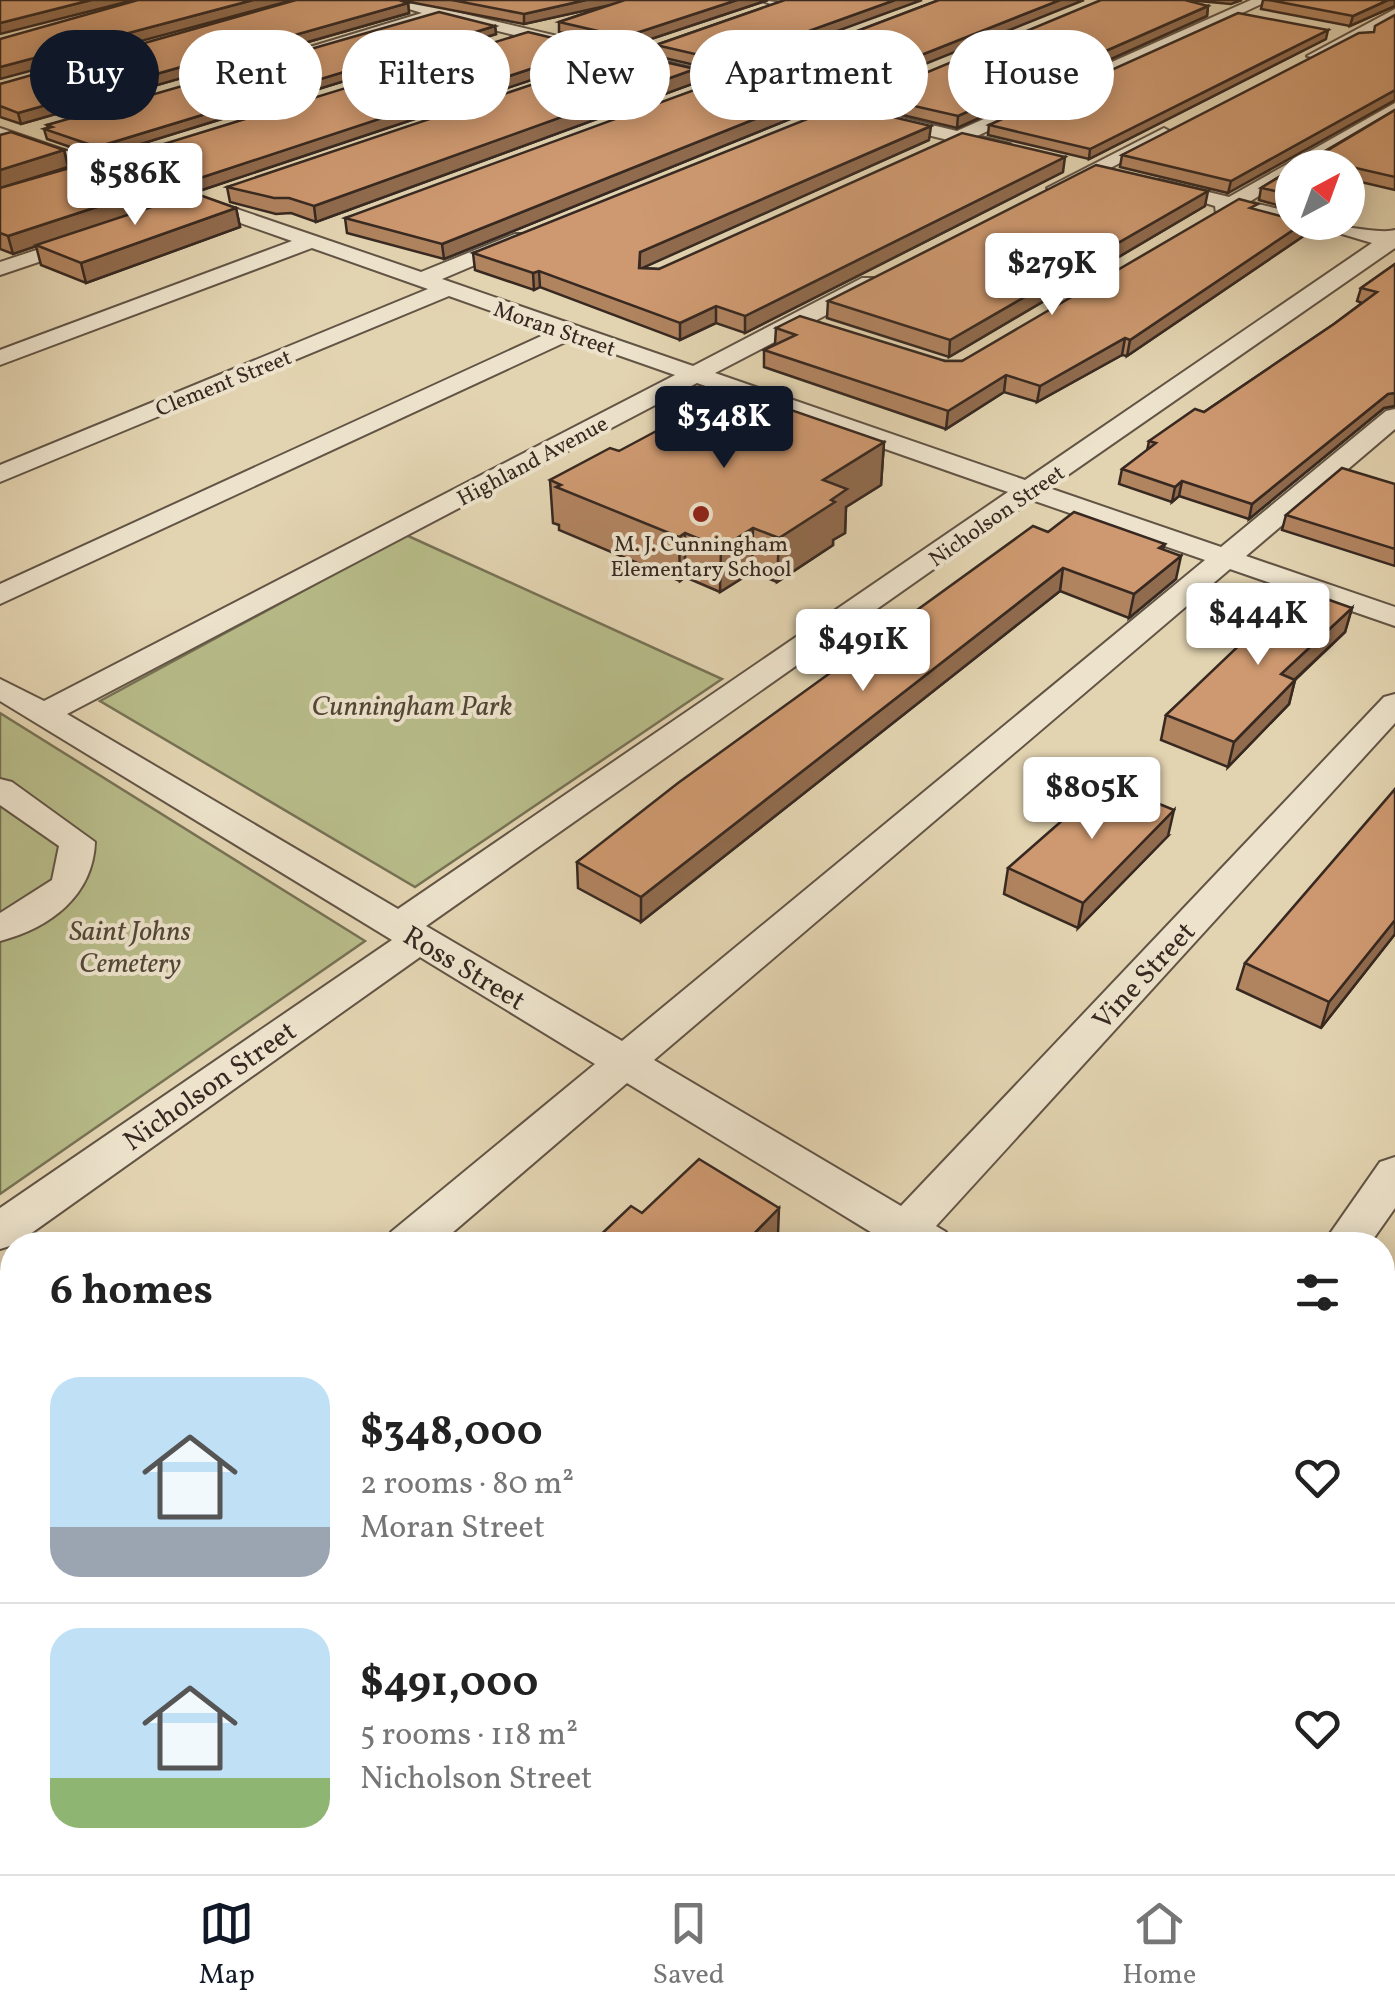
<!DOCTYPE html>
<meta charset="utf-8">
<style>
body{margin:0;font-family:Vollkorn,serif;background:#f6f6f6;color:#222;height:100vh;display:flex;flex-direction:column;font-size:38px;white-space:nowrap}
*{box-sizing:border-box;margin:0}
p{font-size:32px;color:#767676}
.icon{flex:none;width:55px;height:55px;fill:none;stroke:currentColor;stroke-width:2;stroke-linecap:round;stroke-linejoin:round}
.map{position:relative;flex:1;overflow:hidden}
.sheet{position:absolute;left:0px;top:1232px;width:1395px;height:642px;display:flex;flex-direction:column;background:#fff;border-radius:40px 40px 0 0;box-shadow:0 5px 25px #0003}
.sheet>*{flex:none}
.banner{position:absolute;left:30px;top:30px;width:1335px;height:90px;display:flex;gap:20px}
.needle{width:65px;rotate:41deg}
.controls{position:absolute;left:1275px;top:150px;display:grid;gap:20px}
.controls a{display:grid;place-items:center;width:90px;height:90px;border-radius:50%;background:#fff;box-shadow:0 5px 25px #0003;font-size:50px}
.price{position:absolute;translate:-50% -85px;padding:0 22px;border-radius:10px;background:#fff;color:#222;font-size:32px;line-height:65px;filter:drop-shadow(0 2px 5px #0008)}
.price::after{content:'';position:absolute;left:50%;top:60px;width:30px;height:22px;margin-left:-15px;background:inherit;clip-path:polygon(0 0,100% 0,50% 100%)}
.price.current{background:#111827;color:#fff}
ul{padding:0;list-style:none}
li{display:flex;align-items:center;gap:30px;height:250px;padding:0 50px}
li+li{border-top:2px solid #e0e0e0}
li span{display:grid;place-items:center;flex:none;width:280px;height:200px;border-radius:30px;color:#555}
li>.icon{margin-inline-start:auto}
span .icon{width:120px;height:120px;fill:#fffc;stroke-width:1}
li b{font-size:42px}
h2{display:flex;justify-content:space-between;align-items:center;height:120px;padding:0 50px;font-size:42px}
.tag{padding:0 35px;border-radius:45px;background:#fff;box-shadow:0 5px 25px #0003;font-size:35px;line-height:90px}
.tag.current{background:#111827;color:#fff}
.tab-bar{display:flex;justify-content:space-around;align-items:center;height:140px;border-top:2px solid #e0e0e0;background:#fff;font-size:28px;color:#767676}
.tab-bar a{display:grid;justify-items:center;gap:5px}
.tab-bar .current{color:#111827}
.map>svg:first-child{display:block}
</style>
<div class="map">
<svg width="1395" height="1874" viewBox="0 0 1395 1874">
<rect width="100%" height="100%" fill="#e3d4b1"/>
<filter id="stains"><feTurbulence type="fractalNoise" baseFrequency=".002" numOctaves="4"/><feColorMatrix values="0 0 0 0 .2 0 0 0 0 .09 0 0 0 0 .02 0 0 0 .5 -.17"/></filter>
<radialGradient id="worn" r=".72"><stop offset=".6" stop-color="#630" stop-opacity="0"/><stop offset="1" stop-color="#630" stop-opacity=".3"/></radialGradient>
<g fill="#b7bc89" stroke="#777255" stroke-width="2.5">
<polygon points="406,535 722,679 415,887 100,701"/>
<polygon points="0,713 365,941 0,1194"/>
</g>
<g fill="none" stroke-linecap="round" stroke-linejoin="round">
<defs>
<g id="minor">
<polygon points="380,0 406,0 957,131 1251,0 1270,0 977,136 1010,144 1012,148 1003,154 953,145 944,139 440,17 295,59 287,54 422,13"/>
<polygon points="760,0 792,4 784,9"/>
<polygon points="1395,9 1395,20 1321,59 1307,56"/>
<polygon points="1395,103 1395,115 1308,168 1292,168 1292,176 1249,202 1292,212 1292,222 1298,222 1292,224 1235,210 1216,213 1215,206 1149,186 1159,180 1229,197"/>
<path d="M0,128L421,272L515,234H529V242L442,279L693,366L862,278H878V288L715,373L1025,480L1372,243L1302,222C1327,222 1379,235 1395,230V248L1049,488L1221,547L1386,411L1395,409V429L1246,556L1395,607V626L1230,569L654,1060L901,1206L1384,697L1395,694V723L936,1226L946,1232L952,1245H869L874,1234L627,1083L438,1245H385L391,1232L595,1064L420,957L16,1244L0,1249V1208L392,940L0,701V679L44,701L675,375L572,339L0,604V584L550,332L449,296L0,482V465L428,289L312,248L0,365V350L292,241L0,139ZM697,383L1008,492L398,909L67,714ZM1032,500L1205,560L622,1041L426,926Z"/>
<polygon points="1164,128 1173,133 1170,137 1064,192 1047,188"/>
<polygon points="88,233 98,239 95,243 0,275 0,262"/>
<path d="M0,779L12,782L95,842C93,896 50,928 0,941V913L52,880L59,846L0,805Z"/>
<polygon points="1395,1157 1395,1208 1369,1245 1322,1245 1380,1162"/>
<polygon points="0,1295 12,1299 12,1345 0,1340"/>
<polygon points="1382,1493 1395,1497 1395,1547 1382,1542"/>
<polygon points="280,1862 346,1862 341,1874 275,1874"/>
<polygon points="888,1862 951,1862 946,1874 883,1874"/>
</g>
</defs>
<use href="#minor" stroke="#625445" stroke-width="4"/>
<use href="#minor" fill="#ede3cc" fill-rule="evenodd"/>
</g>
<g fill="#b18460" stroke="#372921" stroke-width="2.5">
<polygon points="399,0 768,0 624,48 559,32 559,22 609,5 524,24"/>
<polygon points="785,0 725,72 656,56 656,45"/>
<polygon points="939,0 838,99 757,80 757,69"/>
<polygon points="1187,0 1242,0 1231,4"/>
<polygon points="1263,0 1395,0 1395,6 1350,26 1261,9"/>
<polygon points="408,3 409,13 21,124 0,117 0,84"/>
<polygon points="1208,6 1207,16 957,128 869,107 870,96"/>
<polygon points="495,26 496,34 99,157 47,139 44,129 48,128 47,125"/>
<polygon points="1374,32 1228,193 1120,167 1122,155"/>
<polygon points="1326,39 1089,159 988,135 989,125"/>
<polygon points="594,48 594,59 199,191 130,167 128,155"/>
<polygon points="695,69 695,83 316,222 291,213 276,214 230,202 227,187"/>
<polygon points="810,97 810,111 444,259 347,233 345,218"/>
<polygon points="1395,110 1395,190 1348,179 1348,168 1296,168"/>
<polygon points="0,135 64,150 68,167 10,185 164,185 167,202 236,208 240,227 86,283 41,265 36,246 13,254 0,249"/>
<polygon points="929,140 641,268 659,269 1063,172 745,333 716,323 680,340 540,287 534,290 475,270 473,253"/>
<polygon points="1292,169 1277,205 1259,200 1261,188"/>
<polygon points="1205,206 949,357 827,318 828,301"/>
<polygon points="1256,210 1302,237 1127,356 1122,355 1037,402 1004,392 946,429 764,367 764,350 775,344 776,328 945,361 962,361"/>
<polygon points="1395,264 1395,406 1384,408 1249,519 1179,496 1172,502 1119,484 1122,469 1147,451 1149,441 1204,412 1334,324 1362,303 1357,301 1361,288"/>
<polygon points="884,442 881,485 846,507 845,533 833,540 833,545 777,582 752,572 720,592 685,577 680,581 559,530 559,525 553,523 550,480 619,451"/>
<polygon points="1395,484 1395,566 1282,530 1286,515"/>
<polygon points="1048,532 1165,544 1163,549 1176,579 1129,618 1060,591 641,922 578,888 577,862"/>
<polygon points="1298,597 1352,608 1345,632 1295,680 1289,704 1228,767 1161,740 1166,715"/>
<polygon points="1168,836 1078,928 1004,894 1008,868"/>
<polygon points="1395,934 1321,1028 1237,989 1245,963"/>
<polygon points="642,1213 778,1234 767,1245 592,1245 592,1243"/>
<polygon points="1382,1560 1395,1567 1395,1784 1382,1776"/>
</g>
<g fill="#906b4e" stroke="#372921" stroke-width="2.5">
<polygon points="91,0 134,0 0,34 0,23"/>
<polygon points="253,0 293,0 0,79 0,67"/>
<polygon points="586,0 633,0 524,24 524,14"/>
<polygon points="737,0 768,0 624,48 624,37"/>
<polygon points="895,0 922,0 725,72 725,61"/>
<polygon points="1060,0 1084,0 838,99 838,88"/>
<polygon points="1388,0 1395,0 1395,6 1350,26 1353,16"/>
<polygon points="408,3 409,13 21,124 18,113"/>
<polygon points="1208,6 1207,16 957,128 958,116"/>
<polygon points="495,26 496,34 99,157 97,147"/>
<polygon points="1328,30 1326,39 1089,159 1090,149"/>
<polygon points="594,48 594,59 199,191 197,179"/>
<polygon points="695,69 695,83 316,222 314,206"/>
<polygon points="1395,90 1395,100 1228,193 1231,181"/>
<polygon points="810,97 810,111 444,259 442,244"/>
<polygon points="931,126 929,140 640,269 639,285 640,252"/>
<polygon points="64,150 68,167 0,188 0,170"/>
<polygon points="1065,157 1063,172 745,333 745,316"/>
<polygon points="164,185 167,202 13,254 8,236"/>
<polygon points="1292,185 1292,195 1277,205 1280,192"/>
<polygon points="1208,191 1205,206 949,357 950,340"/>
<polygon points="236,208 240,227 86,283 81,263"/>
<polygon points="1305,222 1302,237 1127,356 1130,340"/>
<polygon points="539,271 540,287 534,290 533,273"/>
<polygon points="716,306 716,323 680,340 680,323"/>
<polygon points="1125,338 1122,355 1037,402 1040,386"/>
<polygon points="1006,375 1004,392 946,429 948,411"/>
<polygon points="1395,393 1395,406 1384,408 1249,519 1252,504 1388,394"/>
<polygon points="884,442 881,485 846,507 845,533 833,540 833,545 777,582 779,538 823,480"/>
<polygon points="1182,481 1179,496 1172,502 1175,487"/>
<polygon points="753,528 752,572 720,592 721,548"/>
<polygon points="685,533 685,577 680,581 679,537"/>
<polygon points="1181,556 1176,579 1129,618 1134,594"/>
<polygon points="1063,568 1060,591 641,922 641,897"/>
<polygon points="1352,608 1345,632 1274,699 1281,674"/>
<polygon points="1295,680 1289,704 1228,767 1234,742"/>
<polygon points="1174,810 1168,836 1078,928 1083,903"/>
<polygon points="1395,920 1395,934 1321,1028 1329,1002"/>
<polygon points="779,1208 778,1234 767,1245 743,1245"/>
</g>
<g fill="#ce9970" stroke="#372921" stroke-width="2.5">
<polygon points="0,0 91,0 0,23"/>
<polygon points="138,0 253,0 0,67 0,39"/>
<polygon points="296,0 399,0 408,3 18,113 0,106 0,84"/>
<polygon points="452,0 586,0 524,14"/>
<polygon points="625,0 737,0 624,37 559,22"/>
<polygon points="785,0 895,0 725,61 656,45"/>
<polygon points="939,0 1060,0 838,88 757,69"/>
<polygon points="1101,0 1185,0 1208,6 958,116 870,96"/>
<polygon points="1269,0 1388,0 1353,16"/>
<polygon points="439,12 495,26 97,147 44,129 52,127 47,125"/>
<polygon points="1238,13 1328,30 1090,149 989,125"/>
<polygon points="1395,15 1395,90 1231,181 1122,155 1359,33 1374,32 1375,26"/>
<polygon points="528,32 594,48 197,179 128,155"/>
<polygon points="626,53 695,69 314,206 289,198 274,198 227,187"/>
<polygon points="727,78 810,97 442,244 345,218"/>
<polygon points="842,105 931,126 640,252 639,268 659,269 962,133 1065,157 745,316 716,306 680,323 539,271 533,273 473,253"/>
<polygon points="1395,110 1395,177 1330,162 1321,168 1296,168 1298,160 1313,159"/>
<polygon points="11,132 64,150 0,170 0,135"/>
<polygon points="94,161 164,185 8,236 0,233 0,188"/>
<polygon points="1096,165 1208,191 950,340 828,301"/>
<polygon points="1292,169 1292,185 1280,192 1261,188"/>
<polygon points="194,193 236,208 81,263 36,245"/>
<polygon points="1239,199 1258,204 1250,208 1292,219 1292,222 1305,222 1130,340 1125,338 1040,386 1006,375 948,411 764,350 796,335 776,328 800,316 945,361 962,361"/>
<polygon points="1395,264 1395,393 1388,394 1252,504 1182,481 1175,487 1122,469 1156,443 1149,441 1195,409 1204,412 1334,324 1377,292 1361,288"/>
<polygon points="733,390 884,442 823,480 847,489 831,500 835,502 779,538 753,528 721,548 685,533 679,537 556,487 561,485 550,480 610,448 619,451"/>
<polygon points="1342,468 1395,484 1395,549 1286,515"/>
<polygon points="1074,512 1165,544 1159,548 1181,556 1134,594 1063,568 641,897 577,862 678,783 1033,526 1048,532"/>
<polygon points="1304,591 1352,608 1281,674 1295,680 1234,742 1166,715 1292,595 1298,597"/>
<polygon points="1106,782 1174,810 1083,903 1008,868"/>
<polygon points="1395,789 1395,920 1329,1002 1245,963"/>
<polygon points="699,1159 779,1208 743,1245 732,1238 725,1245 596,1245 592,1243 631,1206 642,1213"/>
<polygon points="1382,1560 1395,1567 1395,1752 1382,1744"/>
<polygon points="1173,1862 1359,1862 1353,1874 1167,1874"/>
</g>
<circle fill="#8f2418" stroke="#ede3cc" stroke-width="4" cx="701" cy="514" r="10"/>
<g text-anchor="middle" stroke-width="8" stroke-linejoin="round" paint-order="stroke">
<g font-size="22" fill="#372921" stroke="#ede3cc">
<text transform="translate(555 328) rotate(19)" y="8">Moran Street</text>
<text transform="translate(223 382) rotate(-22)" y="8">Clement Street</text>
<text transform="translate(532 460) rotate(-28)" y="8">Highland Avenue</text>
<text transform="translate(996 515) rotate(-35)" y="8">Nicholson Street</text>
</g>
<g font-size="22" fill="#372921" stroke="#ede3cc">
<text x="701" y="551">M. J. Cunningham<tspan x="701" dy="25">Elementary School</tspan></text>
</g>
<g font-size="28" font-style="italic" fill="#514636" stroke="#ede3cc">
<text x="412" y="715">Cunningham Park</text>
<text x="130" y="940">Saint Johns<tspan x="130" dy="32">Cemetery</tspan></text>
</g>
<g font-size="28" fill="#372921" stroke="#ede3cc">
<text transform="translate(465 967) rotate(31)" y="10">Ross Street</text>
<text transform="translate(1143 975) rotate(-47)" y="10">Vine Street</text>
<text transform="translate(209 1085) rotate(-35)" y="10">Nicholson Street</text>
</g>
</g>
<rect width="100%" height="100%" filter="url(#stains)"/>
<rect width="100%" height="100%" fill="url(#worn)"/>
</svg>
<div class="controls">
<a><svg class="needle" viewBox="-14 -14 28 28"><path d="M0-13l5 13h-10z" fill="#e53935"/><path d="M0 13l5-13h-10z" fill="#767676"/></svg></a>
</div>
<b class="price" style="left:135px;top:228px">$586K</b>
<b class="price" style="left:1052px;top:318px">$279K</b>
<b class="price current" style="left:724px;top:471px">$348K</b>
<b class="price" style="left:1258px;top:668px">$444K</b>
<b class="price" style="left:863px;top:694px">$491K</b>
<b class="price" style="left:1092px;top:842px">$805K</b>
<div class="banner">
<a class="tag current">Buy</a>
<a class="tag">Rent</a>
<a class="tag">Filters</a>
<a class="tag">New</a>
<a class="tag">Apartment</a>
<a class="tag">House</a>
</div>
<section class="sheet">
<h2>6 homes<svg class="icon" aria-label="filters" viewBox="0 0 24 24"><path d="M4 7h16M4 17h16"/><circle cx="9" cy="7" r="2"/><circle cx="15" cy="17" r="2"/></svg></h2>
<ul>
<li><span style="background:linear-gradient(#bfe0f5 75%,#9aa5b1 0)"><svg class="icon" aria-label="home" viewBox="0 0 24 24"><path d="M3 11l9-7 9 7M6 9v11h12V9"/></svg></span><div><b>$348,000</b><p>2 rooms · 80 m²</p><p>Moran Street</p></div><svg class="icon" aria-label="heart" viewBox="0 0 24 24"><path d="M12 20l-8-8c-3-5 5-10 8-4 3-6 11-1 8 4z"/></svg></li>
<li><span style="background:linear-gradient(#bfe0f5 75%,#8fb573 0)"><svg class="icon" aria-label="home" viewBox="0 0 24 24"><path d="M3 11l9-7 9 7M6 9v11h12V9"/></svg></span><div><b>$491,000</b><p>5 rooms · 118 m²</p><p>Nicholson Street</p></div><svg class="icon" aria-label="heart" viewBox="0 0 24 24"><path d="M12 20l-8-8c-3-5 5-10 8-4 3-6 11-1 8 4z"/></svg></li>
</ul>
</section>
</div>
<nav class="tab-bar">
<a class="current"><svg class="icon" aria-label="map" viewBox="0 0 24 24"><path d="M3 6l6-2 6 2 6-2v14l-6 2-6-2-6 2zM9 4v14M15 6v14"/></svg>Map</a>
<a><svg class="icon" aria-label="saved" viewBox="0 0 24 24"><path d="M7 4h10v16l-5-4-5 4z"/></svg>Saved</a>
<a><svg class="icon" aria-label="home" viewBox="0 0 24 24"><path d="M3 11l9-7 9 7M6 9v11h12V9"/></svg>Home</a>
</nav>
